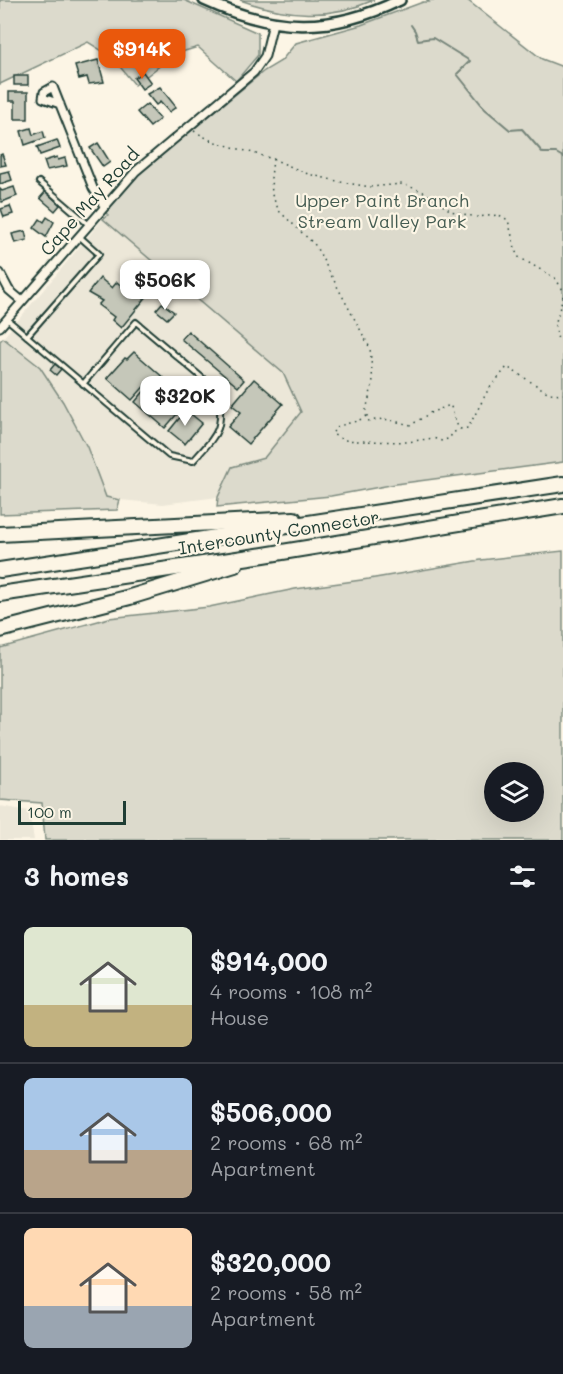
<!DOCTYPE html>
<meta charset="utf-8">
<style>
body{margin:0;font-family:Mali,sans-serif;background:#20242c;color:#f1f3f6;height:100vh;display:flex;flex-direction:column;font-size:22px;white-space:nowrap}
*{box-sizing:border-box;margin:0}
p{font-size:20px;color:#9ea1a6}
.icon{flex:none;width:33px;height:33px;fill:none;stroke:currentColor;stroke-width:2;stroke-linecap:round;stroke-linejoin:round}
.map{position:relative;height:840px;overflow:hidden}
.side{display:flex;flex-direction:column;background:#171b24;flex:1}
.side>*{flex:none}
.controls{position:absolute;left:484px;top:762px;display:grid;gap:12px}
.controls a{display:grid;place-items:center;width:60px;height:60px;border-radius:50%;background:#171b24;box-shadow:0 6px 24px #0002;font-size:30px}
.scale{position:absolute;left:18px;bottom:15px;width:108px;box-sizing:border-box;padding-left:6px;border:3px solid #1f3d34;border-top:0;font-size:16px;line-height:21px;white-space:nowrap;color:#1f3d34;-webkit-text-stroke:4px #fcf5e5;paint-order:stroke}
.price{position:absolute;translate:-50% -51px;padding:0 14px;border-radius:12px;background:#fff;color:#222;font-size:20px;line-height:39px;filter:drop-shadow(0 2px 3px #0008)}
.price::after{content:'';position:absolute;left:50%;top:36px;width:18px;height:14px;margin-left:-9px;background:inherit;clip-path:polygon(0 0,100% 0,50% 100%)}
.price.selected{background:#ea580c;color:#fff}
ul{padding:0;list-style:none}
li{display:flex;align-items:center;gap:18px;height:150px;padding:0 24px}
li+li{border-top:2px solid #363941}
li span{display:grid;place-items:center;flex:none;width:168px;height:120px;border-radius:9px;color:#555}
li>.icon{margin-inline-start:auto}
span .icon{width:72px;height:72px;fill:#fffc;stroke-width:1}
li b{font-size:26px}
h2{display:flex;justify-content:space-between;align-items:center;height:72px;padding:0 24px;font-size:26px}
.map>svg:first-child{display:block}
</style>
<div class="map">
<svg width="563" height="840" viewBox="0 0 563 840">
<rect width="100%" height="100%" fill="#fcf5e5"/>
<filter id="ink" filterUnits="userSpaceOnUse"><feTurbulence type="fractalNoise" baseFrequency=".0167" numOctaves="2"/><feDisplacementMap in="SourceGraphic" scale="12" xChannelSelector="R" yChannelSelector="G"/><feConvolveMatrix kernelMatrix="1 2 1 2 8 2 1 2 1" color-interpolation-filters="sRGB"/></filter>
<g filter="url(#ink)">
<g fill="#ece7d8">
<polygon points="103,219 283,373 301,412 264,458 232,467 218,497 163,504 120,500 106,497 87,447 63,402 40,367 3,338"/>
<polygon points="0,806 29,811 34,840 0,840"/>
</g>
<g fill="#dcdacc" stroke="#7e8c80" stroke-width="1.5" fill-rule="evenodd">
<polygon points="0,0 184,0 258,33 258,55 236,81 198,47 175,54 135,85 112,57 88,42 0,84"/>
<path d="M240,0H374C329,20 286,16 240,0Z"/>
<polygon points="427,0 467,0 542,59 563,67 563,462 396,484 331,496 217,507 218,497 232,467 264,458 301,412 283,373 103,219 108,215 105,212 140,173 264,71 281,61 296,43 361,25 423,2 429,2"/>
<polygon points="3,338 40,367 63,402 87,447 106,497 120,500 117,510 0,514 0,341"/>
<path d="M563,551V840H45L42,803L0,800V648L109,618L209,607L295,589L369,579L481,560ZM495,772H534V812H495Z"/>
</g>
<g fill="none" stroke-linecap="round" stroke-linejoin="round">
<polyline stroke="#758479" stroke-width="2" points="411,25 415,31 418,40 433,38 470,61 457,74 485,109 510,130 522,129 543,153 556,153 563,157"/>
</g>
<g fill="#c5c7b9" stroke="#1f3d34" stroke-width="1.5">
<polygon points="98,60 104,82 89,84 87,77 79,79 75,66"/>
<polygon points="143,72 151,83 142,89 134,78"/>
<rect x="14" y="76" width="14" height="9"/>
<polygon points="160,87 176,107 169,112 160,102 156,105 147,94"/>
<polygon points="9,92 28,92 28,119 15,119 15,101 9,101"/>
<polygon points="147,104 160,119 150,127 137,112"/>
<polygon points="31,128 33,135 43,131 45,138 25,145 21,131"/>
<polygon points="57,140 60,148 40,155 37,147"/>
<polygon points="98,143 110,162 103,167 90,148"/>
<polygon points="2,154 6,165 0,166 0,155"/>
<polygon points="57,157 58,160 65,158 67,166 47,170 44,161"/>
<polygon points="9,171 12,180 0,184 0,173"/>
<polygon points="14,187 17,196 2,202 0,198 0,189 2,191"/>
<polygon points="46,191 60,205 55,211 40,198"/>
<polygon points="10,206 13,214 4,217 1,209"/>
<polygon points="47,217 54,222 46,237 34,228 40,219 44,222"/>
<polygon points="25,231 27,240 15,243 12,234"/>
<polygon points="100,278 112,288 117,282 127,291 134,284 148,295 121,328 112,320 114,317 98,305 102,301 88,293"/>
<polygon points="162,303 174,312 167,319 156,310"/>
<polygon points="188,331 244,380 238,387 181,339"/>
<polygon points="134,352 189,400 165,428 135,402 152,382 150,380 132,400 107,378 125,358 127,359"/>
<polygon points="55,364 61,369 56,375 50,370"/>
<polygon points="254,379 283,404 248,444 228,427 241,412 232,405"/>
<polygon points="186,410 202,423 185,444 169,431"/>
</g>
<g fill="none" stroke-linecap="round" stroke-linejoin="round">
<defs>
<g id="service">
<polyline points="39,182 88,224"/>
<path d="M8,320L169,456L193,461C219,432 223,431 219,392L136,322L83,384"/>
<polyline points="27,336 99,254 80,237"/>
</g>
<g id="minor">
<polyline points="60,104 43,98 44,92 53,87 93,188 104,206"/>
<polyline points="0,273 9,290 22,301"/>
<polyline points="0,327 136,171 254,72 265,56 273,23"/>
</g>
<path id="tertiary" d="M204,0C273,32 331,34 400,0"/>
<g id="motorway">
<polyline points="0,534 294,519"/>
<polyline points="0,570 563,484"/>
<polyline points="0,594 264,555 563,506"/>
<polyline points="0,630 130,597 235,565"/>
</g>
</defs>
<use href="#service" stroke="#1f3d34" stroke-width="8"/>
<use href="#minor" stroke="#1f3d34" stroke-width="11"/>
<use href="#tertiary" stroke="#1f3d34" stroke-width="14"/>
<use href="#motorway" stroke="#1f3d34" stroke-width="18"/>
<g stroke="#1f3d34" stroke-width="1.5" stroke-dasharray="1.5 4.5" stroke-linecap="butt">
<polyline points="194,131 212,141 273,159 308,174 341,182 370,187 402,184 422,191 451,211 476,217 499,215 508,220 517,256 555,278 563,290"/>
<path d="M273,159L271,178L272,195L279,211L315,245L370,348L373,383L366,410L368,421L384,419L411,425L430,413L450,405C454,412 455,424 460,429L468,428L488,390L507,367L549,393L563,394"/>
<polyline points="563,296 555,325 557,337 563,341"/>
<path d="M366,416C356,425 338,421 332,434L344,440L358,441L408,442L433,438L442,441L450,438L452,433L459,430"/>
</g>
<use href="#service" stroke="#fcf5e5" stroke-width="4"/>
<use href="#minor" stroke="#fcf5e5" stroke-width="7"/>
<use href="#tertiary" stroke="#fcf5e5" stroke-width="9"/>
<use href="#motorway" stroke="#fcf5e5" stroke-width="14"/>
</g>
</g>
<g text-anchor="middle" stroke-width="4.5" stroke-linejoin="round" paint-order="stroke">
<g font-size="18" fill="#455c52" stroke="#fcf5e5">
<text x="382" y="207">Upper Paint Branch<tspan x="382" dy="21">Stream Valley Park</tspan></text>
</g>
<g font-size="18" fill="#1f3d34" stroke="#fcf5e5">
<text transform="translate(90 202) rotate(-48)" y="6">Cape May Road</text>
<text transform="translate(279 533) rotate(-9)" y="6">Intercounty Connector</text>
</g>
</g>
</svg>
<div class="controls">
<a><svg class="icon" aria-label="layers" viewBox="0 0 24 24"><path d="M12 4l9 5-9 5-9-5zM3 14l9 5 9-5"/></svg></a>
</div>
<div class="scale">100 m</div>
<b class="price selected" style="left:142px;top:80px">$914K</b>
<b class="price" style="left:165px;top:311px">$506K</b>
<b class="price" style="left:185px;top:427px">$320K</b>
</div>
<section class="side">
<h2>3 homes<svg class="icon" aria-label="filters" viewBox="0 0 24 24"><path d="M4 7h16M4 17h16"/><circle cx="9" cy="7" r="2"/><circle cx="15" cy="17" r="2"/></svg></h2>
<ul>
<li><span style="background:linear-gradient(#dfe7d0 65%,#c2b280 0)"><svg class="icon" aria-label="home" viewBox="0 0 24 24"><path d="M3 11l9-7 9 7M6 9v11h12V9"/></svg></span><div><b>$914,000</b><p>4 rooms · 108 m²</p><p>House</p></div></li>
<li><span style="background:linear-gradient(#a9c7e8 60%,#b9a48a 0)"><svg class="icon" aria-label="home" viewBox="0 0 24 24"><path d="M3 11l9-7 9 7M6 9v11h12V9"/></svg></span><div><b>$506,000</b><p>2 rooms · 68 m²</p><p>Apartment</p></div></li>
<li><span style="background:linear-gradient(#ffd9b3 65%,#9aa5b1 0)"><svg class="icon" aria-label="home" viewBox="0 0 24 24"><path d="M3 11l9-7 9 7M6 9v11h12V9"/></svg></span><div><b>$320,000</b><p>2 rooms · 58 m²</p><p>Apartment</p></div></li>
</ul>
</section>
